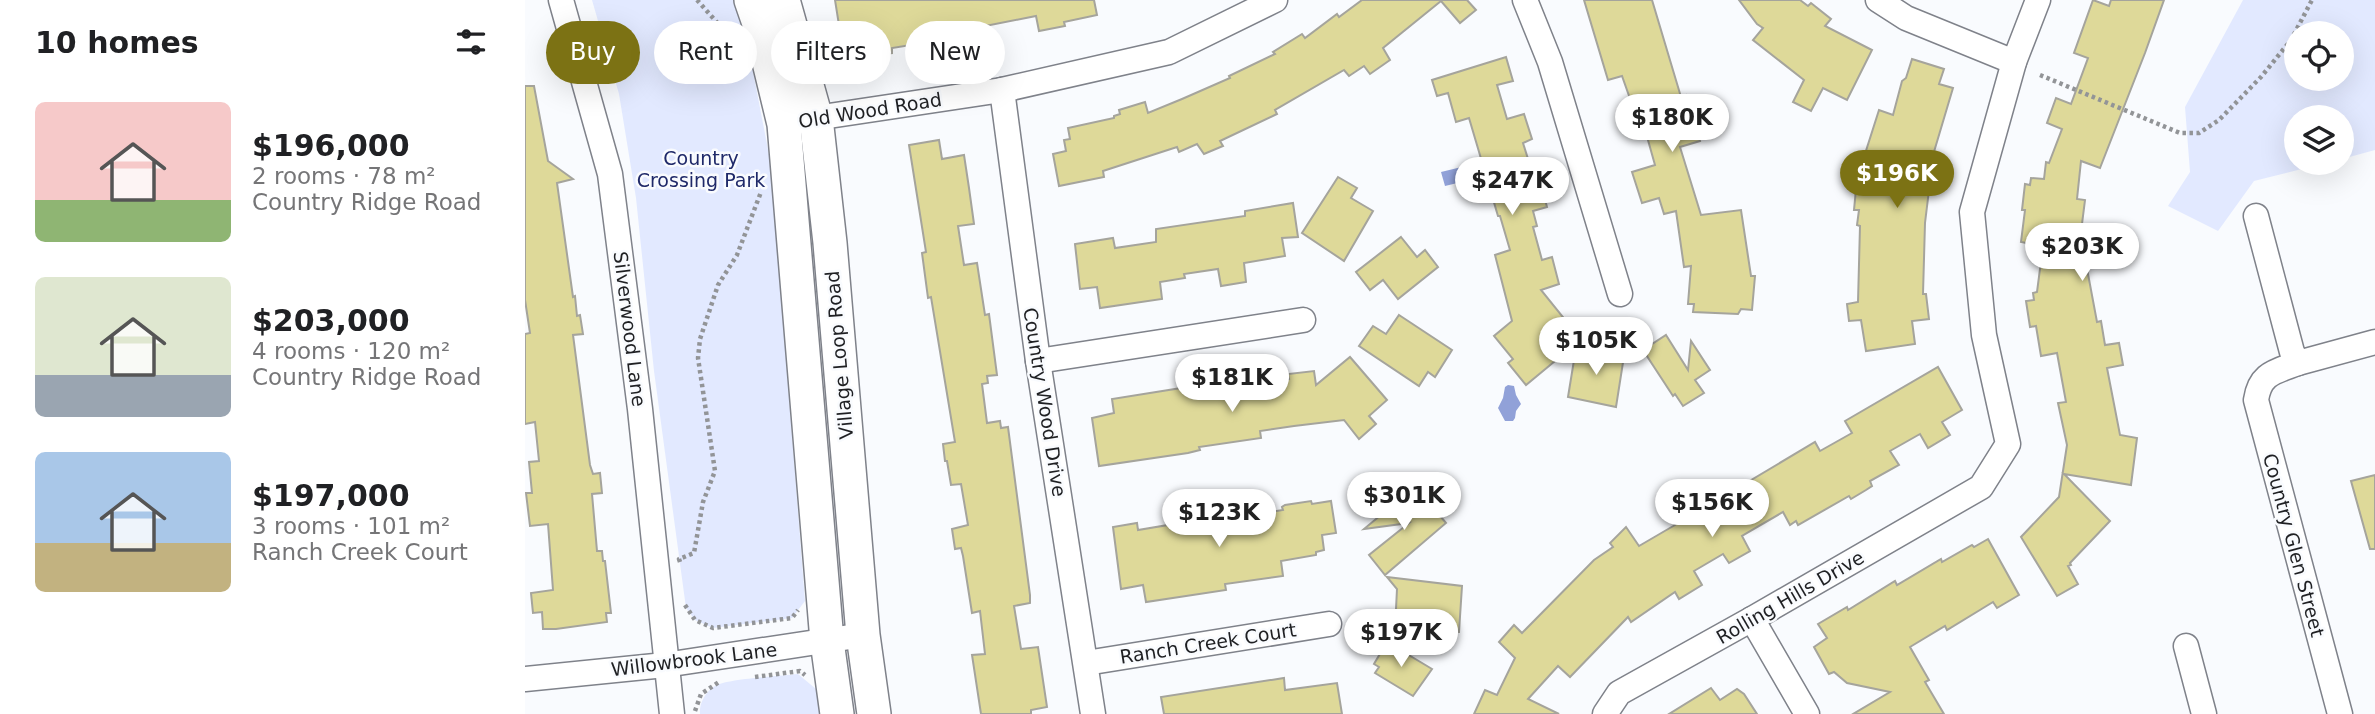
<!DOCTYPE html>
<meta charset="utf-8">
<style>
body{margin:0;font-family:"DejaVu Sans",sans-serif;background:#f6f6f6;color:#202124;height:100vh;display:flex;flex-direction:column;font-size:26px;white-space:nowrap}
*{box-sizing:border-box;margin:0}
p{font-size:23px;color:#757577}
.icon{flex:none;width:38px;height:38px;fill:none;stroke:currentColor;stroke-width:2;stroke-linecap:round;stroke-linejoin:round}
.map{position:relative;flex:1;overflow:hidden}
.details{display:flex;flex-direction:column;background:#fff;width:525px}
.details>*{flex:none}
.top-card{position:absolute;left:21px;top:21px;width:665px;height:63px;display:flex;gap:14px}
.buttons{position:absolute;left:1759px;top:21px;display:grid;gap:14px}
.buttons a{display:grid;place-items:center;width:70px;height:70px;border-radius:50%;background:#fff;box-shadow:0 7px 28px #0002;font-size:35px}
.price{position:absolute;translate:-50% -60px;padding:0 16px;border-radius:24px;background:#fff;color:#222;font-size:23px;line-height:46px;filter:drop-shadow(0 2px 4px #0008)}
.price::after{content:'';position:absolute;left:50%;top:42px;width:21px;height:16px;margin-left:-10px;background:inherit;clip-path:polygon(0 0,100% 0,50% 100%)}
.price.selected{background:#7c7214;color:#fff}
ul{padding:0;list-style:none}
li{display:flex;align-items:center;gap:21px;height:175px;padding:0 35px}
li span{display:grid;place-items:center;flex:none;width:196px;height:140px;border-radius:10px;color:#555}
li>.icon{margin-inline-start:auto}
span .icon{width:84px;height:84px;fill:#fffc;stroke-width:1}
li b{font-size:30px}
h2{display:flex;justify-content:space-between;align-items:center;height:84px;padding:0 35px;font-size:30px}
.pill{padding:0 24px;border-radius:32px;background:#fff;box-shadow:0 7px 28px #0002;font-size:24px;line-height:63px}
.pill.selected{background:#7c7214;color:#fff}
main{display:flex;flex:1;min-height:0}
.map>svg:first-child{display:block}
</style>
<main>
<section class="details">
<h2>10 homes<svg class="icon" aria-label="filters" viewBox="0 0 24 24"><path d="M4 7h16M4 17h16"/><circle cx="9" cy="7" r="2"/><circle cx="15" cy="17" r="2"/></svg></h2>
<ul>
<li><span style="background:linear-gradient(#f6c9c9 70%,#8fb573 0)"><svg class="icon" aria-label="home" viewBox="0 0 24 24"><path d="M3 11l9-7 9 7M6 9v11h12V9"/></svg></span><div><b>$196,000</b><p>2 rooms · 78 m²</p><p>Country Ridge Road</p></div></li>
<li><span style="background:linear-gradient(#dfe7d0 70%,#9aa5b1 0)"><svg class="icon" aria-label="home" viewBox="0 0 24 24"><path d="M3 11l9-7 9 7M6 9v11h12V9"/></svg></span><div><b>$203,000</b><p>4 rooms · 120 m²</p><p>Country Ridge Road</p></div></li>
<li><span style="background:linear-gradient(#a9c7e8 65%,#c2b280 0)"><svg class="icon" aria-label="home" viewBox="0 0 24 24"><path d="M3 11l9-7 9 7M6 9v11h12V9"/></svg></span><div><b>$197,000</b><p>3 rooms · 101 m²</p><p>Ranch Creek Court</p></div></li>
</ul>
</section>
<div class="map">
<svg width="1850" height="714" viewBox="0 0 1850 714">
<rect width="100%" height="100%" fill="#f9fbfe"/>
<g fill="#e2e9ff" fill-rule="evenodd">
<polygon points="67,0 210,0 220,30 246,165 280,601 267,618 188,628 170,620 161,608 129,371 111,198 94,94"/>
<path d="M1718,0H1850V150L1817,159L1816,117H1771V163H1800L1729,181L1693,231L1643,206L1665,172L1660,107ZM1771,33H1816V79H1771Z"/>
<path d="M273,674L297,694L301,714H175C174,704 180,692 190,686C202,679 255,676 273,674Z"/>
</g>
<g fill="#91a1d8">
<polygon points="949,164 953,178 920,186 916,172"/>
<polygon points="983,385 989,386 991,395 996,404 991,411 990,418 988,421 980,421 973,408 978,398 980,387"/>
</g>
<g fill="#ded999" stroke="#a5a49c" stroke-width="2">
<polygon points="310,0 569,0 572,15 539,22 540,26 514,31 511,16 460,26 462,39 430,44 429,38 367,48 367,53 342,56 340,41 317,44"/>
<polygon points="837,0 942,0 951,10 935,23 916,1 858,48 865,60 845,74 839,66 824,76 819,70 750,110 752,114 695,141 698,146 679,154 672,144 654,152 652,147 578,171 579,177 534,186 528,154 541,151 539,140 545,139 543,128 589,118 589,116 595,114 594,110 620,102 623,113 657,99 705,78 704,76 750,54 748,52 777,34 780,38 812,14 814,17"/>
<polygon points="1059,0 1127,0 1156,97 1161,95 1175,141 1155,147 1176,215 1216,210 1226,276 1230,276 1227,310 1216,309 1213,314 1168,312 1169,304 1163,304 1166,266 1159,267 1151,211 1139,214 1134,198 1117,203 1107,172 1130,165 1121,133 1105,137 1098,113 1109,110 1097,76 1083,80"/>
<polygon points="1214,0 1275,0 1283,6 1286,3 1306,19 1300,26 1347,50 1322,100 1298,88 1286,111 1268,102 1279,80 1228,40 1238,28 1232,24"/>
<polygon points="1568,0 1584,6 1586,0 1639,0 1620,53 1575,168 1556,161 1552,199 1560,200 1557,224 1565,225 1560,258 1572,322 1576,321 1580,345 1594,343 1598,365 1582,368 1595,435 1612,438 1606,485 1539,474 1585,521 1545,563 1546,565 1543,566 1553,584 1532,596 1496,537 1534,497 1542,445 1533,403 1541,402 1532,353 1516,356 1511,326 1505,327 1501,301 1509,300 1508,293 1512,292 1518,246 1496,242 1500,210 1497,210 1500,184 1505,185 1506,178 1519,179 1521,162 1524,163 1537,129 1522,123 1531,98 1546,104 1563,58 1549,53"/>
<polygon points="981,57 988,81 972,85 982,119 999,114 1007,139 998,143 1008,175 1013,173 1022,207 1008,211 1012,226 1008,227 1017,260 1027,257 1034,284 1016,290 1050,332 1034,345 1047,347 1001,385 983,363 988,359 969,336 987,321 970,255 985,250 975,216 973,216 944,118 931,122 923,93 912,96 907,80"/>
<polygon points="1387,59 1419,69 1414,84 1428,88 1400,182 1404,182 1404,190 1400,223 1398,294 1401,294 1404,319 1387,321 1390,344 1341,351 1336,320 1324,321 1322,304 1333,302 1335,226 1332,225 1334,210 1329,210 1332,179 1354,110 1368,115 1377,81 1381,78"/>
<polygon points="0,86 9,86 23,161 48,179 32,183 48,297 50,296 52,316 55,315 58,334 48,335 65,465 68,474 75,473 77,493 67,494 72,551 77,551 78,561 80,561 86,613 81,613 82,622 31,629 18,629 17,612 8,613 6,593 28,590 23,524 5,526 1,493 7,493 4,462 14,461 10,422 0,424 0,334 5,333 0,300"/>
<polygon points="414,140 417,159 439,155 444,188 449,224 433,226 439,265 452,263 460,315 464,314 472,375 462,376 463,383 457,384 462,423 475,421 476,428 483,427 505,595 505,603 489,606 496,649 513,647 522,707 506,710 506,714 456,714 447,655 460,654 455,611 447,613 438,556 436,548 430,549 427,529 443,525 436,484 426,485 422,461 420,461 418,444 430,442 406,297 403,298 397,253 401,252 384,145"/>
<polygon points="813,177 832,188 826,198 848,211 819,261 777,233"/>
<polygon points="768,203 773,237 757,238 760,256 719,263 721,282 696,286 693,269 659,274 660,278 635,282 637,299 575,308 572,287 555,289 550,244 588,238 590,248 631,242 631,229 720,216 720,211"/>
<polygon points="876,237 892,257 900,250 913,267 873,299 858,280 845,290 831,272"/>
<polygon points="874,315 927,350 910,377 903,372 894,386 834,346 848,326 861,334"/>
<polygon points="1141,335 1163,370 1166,341 1185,370 1170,380 1179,393 1158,406 1150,394 1148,396 1118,350"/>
<polygon points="1051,348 1099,356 1091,407 1043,397"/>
<polygon points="825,357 862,400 844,416 851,424 834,439 819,420 769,426 735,431 736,438 674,447 675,450 663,453 574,466 567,418 589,413 587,399 669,386 671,397 705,392 703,376 728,372 730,385 764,379 763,374 789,371 791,385"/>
<polygon points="1413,367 1437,410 1417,422 1425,435 1403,448 1395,434 1365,451 1374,465 1345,481 1347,486 1341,490 1326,499 1324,496 1273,525 1271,521 1265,525 1258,512 1217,536 1225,551 1204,563 1198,554 1169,571 1177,585 1154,599 1150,592 1106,622 1103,617 1045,677 1033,666 1003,699 1034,714 949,714 960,690 972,695 990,658 974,642 989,625 997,633 1069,560 1088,547 1085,543 1101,527 1114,546 1150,525 1142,511 1156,503 1161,512 1212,481 1216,486 1290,442 1295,451 1327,433 1320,421"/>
<polygon points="1850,475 1850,549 1845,549 1826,481"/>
<polygon points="880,495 895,513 906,505 921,523 860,575 844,555 884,523 839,529"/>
<polygon points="786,501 787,504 806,501 811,533 797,535 799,550 791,552 791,555 756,561 758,576 700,584 701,590 621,602 618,585 596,589 588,527 612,523 613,530 661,522 662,525 700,519 698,507 720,503 721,516 758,510 757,507 760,505"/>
<polygon points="1463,539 1494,595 1472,608 1468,602 1422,630 1420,626 1385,647 1404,680 1400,682 1419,714 1328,714 1365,692 1322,683 1309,672 1304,674 1289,647 1302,638 1293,624 1322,607 1323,610 1370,581 1372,585 1416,559 1417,562 1447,545 1449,547"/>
<polygon points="862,577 937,586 934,632 870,629 872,589"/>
<polygon points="862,642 907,669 888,696 850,673 854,667 849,664"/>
<polygon points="759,678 760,690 812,683 817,714 639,714 636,697"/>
<polygon points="1186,688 1195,700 1212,689 1219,694 1232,714 1144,714"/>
</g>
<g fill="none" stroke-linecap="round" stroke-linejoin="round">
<defs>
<g id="minor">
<polyline points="36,0 85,174 115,409 147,714"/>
<polyline points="1000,0 1025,62 1095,294"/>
<polyline points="1353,0 1381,18 1489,62"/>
<polyline points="477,90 513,361 568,714"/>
<polyline points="277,120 477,90 644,52 750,0"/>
<path d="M1731,216L1767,352L1773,363C1750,372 1735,373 1731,400L1815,714"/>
<polyline points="513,361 778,320"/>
<polyline points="1773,363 1850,342"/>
<polyline points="1227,619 1282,714"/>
<polyline points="1661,646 1679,714"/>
<polyline points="561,663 804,624"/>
<polyline points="0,679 140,665 338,635"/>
<polyline points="1080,714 1094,693 1227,619 1456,487 1483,444 1459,335 1447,212 1489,62 1513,0"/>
</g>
<g id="secondary">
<polyline points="226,0 236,29 259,124 302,641 312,714"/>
<polyline points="258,0 291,118 305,243 338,635 349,714"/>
</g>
</defs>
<use href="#minor" stroke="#7f828a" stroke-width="27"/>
<use href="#secondary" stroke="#7f828a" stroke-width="36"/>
<g stroke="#929497" stroke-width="4.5" stroke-dasharray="3.5 3.5" stroke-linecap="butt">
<polyline points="172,0 197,28 212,48"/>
<polyline points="1515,75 1655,133 1674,133 1694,120 1736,77 1766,40 1787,0"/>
<polyline points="155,562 154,559 169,553 178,502 190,471 173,358 175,339 193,285 212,255 236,192"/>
<polyline points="160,605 170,620 188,628 267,618 273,610"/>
<polyline points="230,677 275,671 280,675"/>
<polyline points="170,711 176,694 194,682"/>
</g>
<use href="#minor" stroke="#fff" stroke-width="24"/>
<use href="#secondary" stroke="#fff" stroke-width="33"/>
</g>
<g text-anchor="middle" stroke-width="5" stroke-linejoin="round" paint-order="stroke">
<g font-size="19" fill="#1f2023" stroke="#f9fbfe">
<text transform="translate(345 110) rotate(-9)" y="7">Old Wood Road</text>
<text transform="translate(105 329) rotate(83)" y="7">Silverwood Lane</text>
<text transform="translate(314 355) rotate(-95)" y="7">Village Loop Road</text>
<text transform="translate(520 402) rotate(81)" y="7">Country Wood Drive</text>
<text transform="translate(1769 545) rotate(75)" y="7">Country Glen Street</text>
<text transform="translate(1265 597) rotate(-30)" y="7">Rolling Hills Drive</text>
<text transform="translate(683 643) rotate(-9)" y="7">Ranch Creek Court</text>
<text transform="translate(169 659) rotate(-7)" y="7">Willowbrook Lane</text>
</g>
<g font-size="19" fill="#1f2969" stroke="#f9fbfe">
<text x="176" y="165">Country<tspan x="176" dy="22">Crossing Park</tspan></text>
</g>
</g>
</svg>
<div class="buttons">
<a><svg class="icon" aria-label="locate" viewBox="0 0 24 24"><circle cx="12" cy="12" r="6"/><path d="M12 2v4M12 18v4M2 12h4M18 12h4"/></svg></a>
<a><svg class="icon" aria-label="layers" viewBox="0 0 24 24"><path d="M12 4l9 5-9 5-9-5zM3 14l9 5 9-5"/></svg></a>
</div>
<b class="price" style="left:1147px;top:154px">$180K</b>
<b class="price selected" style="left:1372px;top:210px">$196K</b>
<b class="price" style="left:987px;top:217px">$247K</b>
<b class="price" style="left:1557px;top:283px">$203K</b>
<b class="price" style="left:1071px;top:377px">$105K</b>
<b class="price" style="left:707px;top:414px">$181K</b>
<b class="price" style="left:879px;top:532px">$301K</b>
<b class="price" style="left:1187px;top:539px">$156K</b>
<b class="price" style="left:694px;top:549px">$123K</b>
<b class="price" style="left:876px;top:669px">$197K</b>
<div class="top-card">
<a class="pill selected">Buy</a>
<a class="pill">Rent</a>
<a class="pill">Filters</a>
<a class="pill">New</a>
</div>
</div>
</main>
